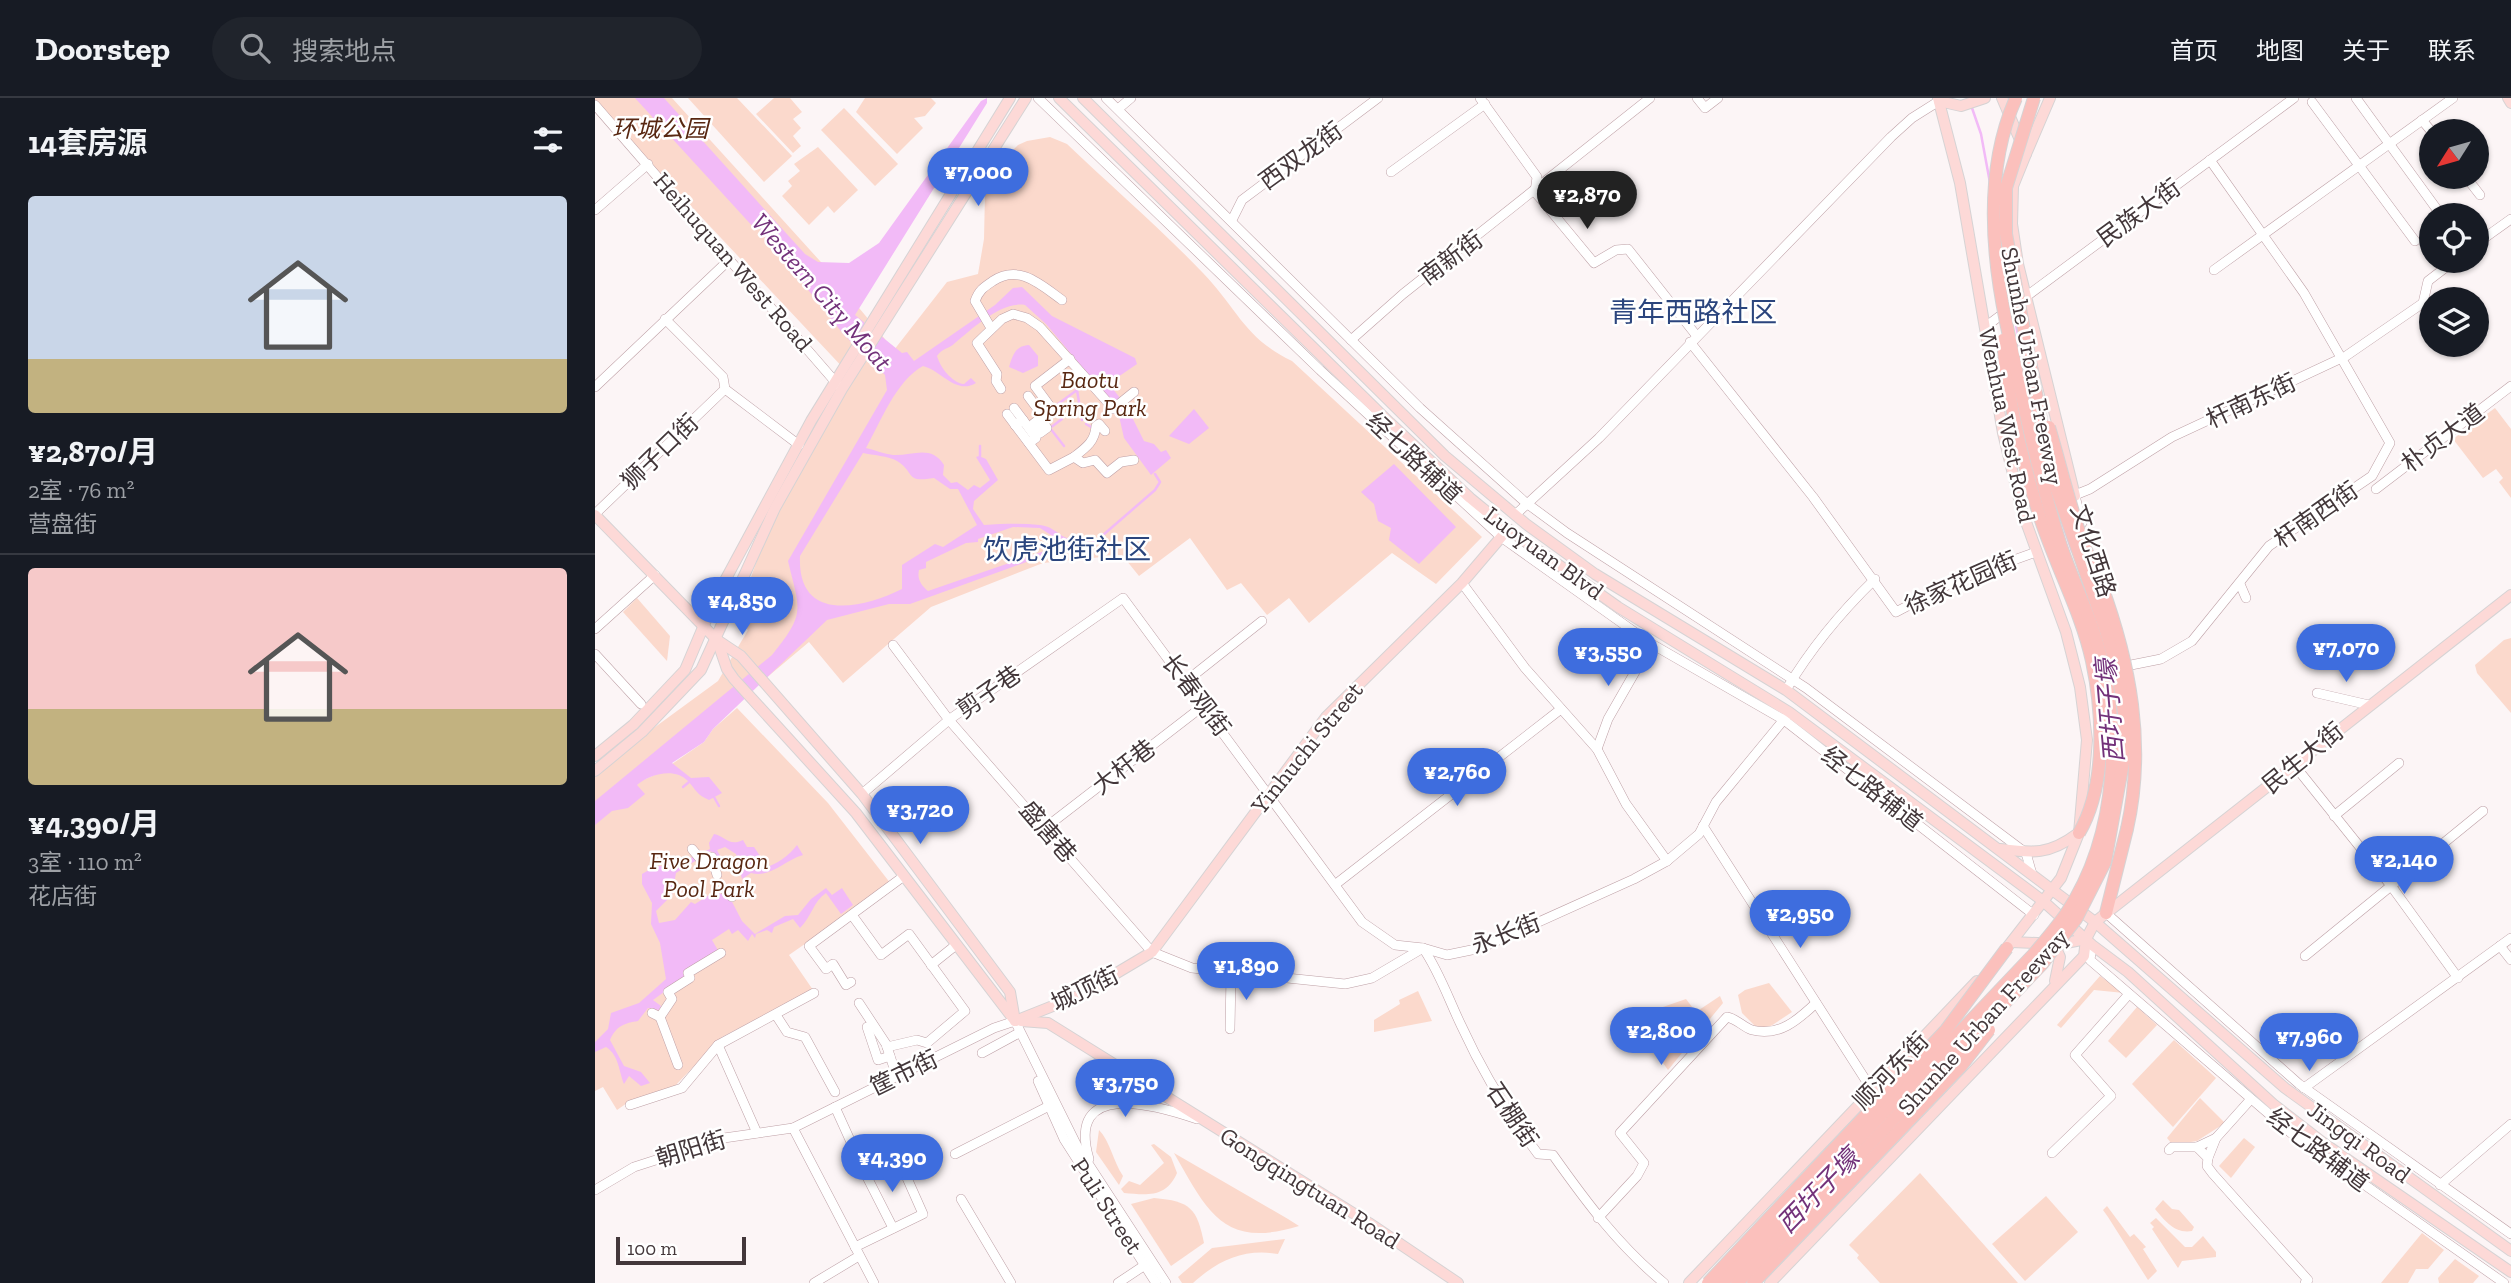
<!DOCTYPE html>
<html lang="zh">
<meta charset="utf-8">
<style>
body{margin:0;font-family:"Zilla Slab","Noto Sans SC",serif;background:#20242c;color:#f1f3f6;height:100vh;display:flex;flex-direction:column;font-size:26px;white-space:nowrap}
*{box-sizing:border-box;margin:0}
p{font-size:23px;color:#9ea1a6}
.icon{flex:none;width:38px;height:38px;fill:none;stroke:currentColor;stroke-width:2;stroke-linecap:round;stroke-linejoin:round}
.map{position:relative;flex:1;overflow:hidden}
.panel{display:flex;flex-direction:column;background:#171b24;width:595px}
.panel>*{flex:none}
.needle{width:46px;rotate:233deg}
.tools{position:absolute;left:1824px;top:21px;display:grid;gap:14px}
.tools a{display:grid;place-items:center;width:70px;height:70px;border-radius:50%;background:#171b24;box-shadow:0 2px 5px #0004;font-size:35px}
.scale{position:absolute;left:21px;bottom:18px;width:130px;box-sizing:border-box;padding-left:7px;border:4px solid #43373a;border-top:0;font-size:19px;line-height:24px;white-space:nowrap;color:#43373a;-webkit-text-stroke:5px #fff;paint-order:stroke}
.price{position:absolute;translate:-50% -60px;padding:0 16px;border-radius:24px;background:#3e6dde;color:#fff;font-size:23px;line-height:46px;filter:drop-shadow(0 2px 4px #0008)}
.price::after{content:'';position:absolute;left:50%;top:42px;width:21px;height:16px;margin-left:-10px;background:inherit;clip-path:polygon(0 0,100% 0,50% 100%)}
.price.on{background:#222;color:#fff}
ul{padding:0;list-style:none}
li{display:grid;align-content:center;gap:14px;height:371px;padding:0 28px}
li+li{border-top:2px solid #363941}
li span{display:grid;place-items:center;height:217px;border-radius:7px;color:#555}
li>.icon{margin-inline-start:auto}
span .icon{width:126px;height:126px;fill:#fffc;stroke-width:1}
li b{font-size:30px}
h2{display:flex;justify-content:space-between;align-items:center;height:84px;padding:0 28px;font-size:30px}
header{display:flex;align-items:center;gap:42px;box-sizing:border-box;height:98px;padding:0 35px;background:#171b24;border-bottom:2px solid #363941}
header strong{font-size:33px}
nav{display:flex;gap:38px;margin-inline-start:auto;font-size:24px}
.search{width:490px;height:63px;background:#20242c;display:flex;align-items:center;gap:18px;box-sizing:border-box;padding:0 24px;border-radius:38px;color:#9ea1a6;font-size:26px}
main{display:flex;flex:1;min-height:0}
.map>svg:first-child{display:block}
</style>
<header>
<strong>Doorstep</strong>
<div class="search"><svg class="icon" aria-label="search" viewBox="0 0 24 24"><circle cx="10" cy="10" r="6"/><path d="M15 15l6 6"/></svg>搜索地点</div>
<nav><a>首页</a><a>地图</a><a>关于</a><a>联系</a></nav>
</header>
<main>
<section class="panel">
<h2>14套房源<svg class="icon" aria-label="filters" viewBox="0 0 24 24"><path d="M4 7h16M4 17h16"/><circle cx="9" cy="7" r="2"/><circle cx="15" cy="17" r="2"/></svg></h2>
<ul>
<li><span style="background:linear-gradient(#c9d6e8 75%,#c2b280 0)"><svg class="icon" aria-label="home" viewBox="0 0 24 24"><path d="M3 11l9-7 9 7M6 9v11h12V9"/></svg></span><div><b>¥2,870/月</b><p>2室 · 76 m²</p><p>营盘街</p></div></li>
<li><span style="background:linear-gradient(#f6c9c9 65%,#c2b280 0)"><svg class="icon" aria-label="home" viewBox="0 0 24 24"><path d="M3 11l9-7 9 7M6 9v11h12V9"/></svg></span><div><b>¥4,390/月</b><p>3室 · 110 m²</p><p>花店街</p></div></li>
</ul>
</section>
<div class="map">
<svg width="1916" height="1185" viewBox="0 0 1916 1185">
<rect width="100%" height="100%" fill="#fcf5f6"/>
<g fill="#fbd9cc">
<path d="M0,0H77L225,163L299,252L352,184L383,176L389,141L390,95L413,57L423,47L432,43L455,39L472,46C517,89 565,130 608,175C642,210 649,240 697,263L887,439L841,486L797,455L714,525L694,500L672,517L646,485L632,492L595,440L544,478L527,457L448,465L336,509L248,585L214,544L90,648L0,715V673L123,583L153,532L140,523L204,347L252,274L0,6Z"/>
<polygon points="93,0 142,0 197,58 169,84"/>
<polygon points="179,0 195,0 207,14 198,21 206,30 198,38 206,48 198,55 161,16"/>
<polygon points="270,0 336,0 341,5 330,18 319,20 328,30 302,56 261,14"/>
<polygon points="249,10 303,66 280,88 226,32"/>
<polygon points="223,49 263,92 239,115 233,108 214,127 187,98 197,88 193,83 205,73 199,66"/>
<polygon points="1900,310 1916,331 1916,400 1904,384 1908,380 1901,371 1888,380 1858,341"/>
<polygon points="42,500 75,538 72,563 28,514"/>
<polygon points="1916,540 1916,615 1882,575 1880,567 1909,542"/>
<polygon points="142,610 233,705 296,786 194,857 218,892 127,939 78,990 35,1003 22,1012 8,989 0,993 0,723 46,683 64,675 109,644 118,631"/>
<polygon points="1505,878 1529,895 1499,892 1466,930 1462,927"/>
<polygon points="1174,885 1197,914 1173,930 1162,930 1147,915 1143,897 1150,892"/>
<polygon points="823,893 837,923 779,934 779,922 805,906 804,902"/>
<polygon points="1125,898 1128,905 1073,972 1036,920 1091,901 1101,914"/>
<polygon points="1542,909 1562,927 1531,960 1513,943"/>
<polygon points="1579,942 1621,980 1578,1029 1537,986"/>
<polygon points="1605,1000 1630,1025 1602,1043 1578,1047 1572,1040"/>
<path d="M504,1032C515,1043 518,1063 528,1078L524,1087L501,1054Z"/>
<polygon points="1649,1040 1660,1049 1636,1080 1624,1068"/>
<path d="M559,1046L576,1059L582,1075C571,1100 552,1097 529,1095L526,1091L534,1083L545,1087L569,1065L556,1047Z"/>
<path d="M579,1055L693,1121L704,1128C629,1151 613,1115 579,1055Z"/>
<polygon points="1325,1075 1423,1185 1285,1185 1262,1160 1264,1157 1254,1147"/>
<polygon points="1451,1098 1483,1134 1430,1183 1397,1146"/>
<path d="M559,1100C596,1103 602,1111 609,1145L576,1168L536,1106Z"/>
<path d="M1568,1102L1577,1111L1584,1112L1599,1129L1597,1133C1580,1136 1570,1123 1560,1111Z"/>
<polygon points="1512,1108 1535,1139 1539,1136 1551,1149 1548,1151 1562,1173 1553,1182 1513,1119 1508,1112"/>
<polygon points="1561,1120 1590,1149 1597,1149 1608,1138 1621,1154 1621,1159 1587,1163 1583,1170 1557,1131 1559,1129 1555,1125"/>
<polygon points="1827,1135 1849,1152 1833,1171 1821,1171 1813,1185 1786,1185"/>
<path d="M690,1141L683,1156C649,1150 622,1163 598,1185H587L583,1179L617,1150Z"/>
<polygon points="1860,1161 1884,1178 1878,1185 1844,1185 1843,1180"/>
</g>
<g fill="#f2baf7" fill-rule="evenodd">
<path d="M40,0H69L210,156L223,164L254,165L284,145L386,3L392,0V5L260,217L307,255L312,254L319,263L400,207L418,190L427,189L457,218L540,260L542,266L523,279L518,291L532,309L549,343L559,346L566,354L571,352L576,360L556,377L529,340L524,318L513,300L451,226L430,207C406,203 377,231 360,245C354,251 347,250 342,258C345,269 357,285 369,286L376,280L381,285C361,297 347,273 328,268C301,283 286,323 271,350C280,352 289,356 298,357C318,358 336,346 349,367L348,377L356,385L362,384L373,392L379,387L385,390L395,382L381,359L384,358L391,361L403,382L379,403L378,411L389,427C407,426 426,425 445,427C464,429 465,446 491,441L501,450L451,457L315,506H294L232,522L118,631L109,644L77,665L96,680L114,679L127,695L114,702C102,697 101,692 93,683C80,669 54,676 42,687L50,696L33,710L17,713L0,727V703L177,557C211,515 205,513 193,463L292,292L290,277L249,237L164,130L160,131ZM268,355C277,357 294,358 302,363C321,375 309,385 339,380L355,391H363L382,427L348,449L340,446L307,467V491C265,512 202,524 205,458ZM418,429L445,430L470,446L333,493C326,487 322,481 324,472L331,470V464L371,445L383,444V441Z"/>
<path d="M434,247L443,258V268L428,275L414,269C418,257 420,248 434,247Z"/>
<polygon points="599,311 614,330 594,346 574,338"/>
<polygon points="799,366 861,429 824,466 794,442 796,430 783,423 779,406 766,394"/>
<path d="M119,736C130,738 134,749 148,742L152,749H159L165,758L158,763V772C176,771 193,759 202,747L208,757C188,763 176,780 156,775L147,781L141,756L130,749L122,752L131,769L128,771L116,753L81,775L77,797L61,813L64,825L80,822L96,804L100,806L119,794L134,798L147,823L160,836L190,818L203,817L216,801L231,790L237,797L247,790L258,807L246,816L231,795C218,804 217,818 205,830L198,821L179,829L177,835L172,832L161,836L160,840L157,836L153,843L143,832L137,836L134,831L117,842L124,854L58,902L66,908L64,912L53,910L43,923C30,925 21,928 15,942L29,968L46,974L55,985L46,988L34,978L29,986C24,974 24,957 11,949L0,954V944L13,931L16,915L44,905L71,881L65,845L56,826L57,805L47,786V776L61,768H78L115,751L114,745Z"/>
</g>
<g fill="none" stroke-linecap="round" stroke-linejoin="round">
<g stroke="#f2baf7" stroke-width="2.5">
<polyline points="1377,10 1386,36 1395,85"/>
<polyline points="1406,143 1417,205"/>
<polyline points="1418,212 1442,332"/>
<polygon points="466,271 482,292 459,309 444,288"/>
<polyline points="482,292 487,322"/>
<polyline points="459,309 467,321 455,330 469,348"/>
<polyline points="491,326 496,329"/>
<polyline points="385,358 385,348"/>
<polyline points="1461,407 1477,453"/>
<polyline points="493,446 500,444 560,392 565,384 560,376"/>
<polyline points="1516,580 1519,594"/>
<polyline points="88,689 94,684"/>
<polyline points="119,699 124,708"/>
</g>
<defs>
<g id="minor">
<polyline points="443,0 725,272 906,439 1055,545 1189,622 1439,817"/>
<polyline points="511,0 825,310 930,404 972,435 1211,590 1431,755 1437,776"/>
<polyline points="885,0 942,79 940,94 946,101 999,165 1021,152 1033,151 1101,237"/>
<polyline points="1102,0 1110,10 1123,0"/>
<polyline points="1761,0 1846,117"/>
<polyline points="1717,4 1820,143"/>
<polyline points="0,7 243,287"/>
<polyline points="523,11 536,0"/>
<polyline points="1827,22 1836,33"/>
<polyline points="796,74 890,6"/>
<polyline points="1871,79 1885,97"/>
<polyline points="0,112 53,66"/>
<polyline points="637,122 647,102 783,0"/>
<polyline points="1881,146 1916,121"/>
<polyline points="1619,172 1858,0"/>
<polyline points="70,221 128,279 130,291 204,347"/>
<polyline points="1390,229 1699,0"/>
<path d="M396,230L380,203C384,192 389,189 398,183C424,166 445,186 467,202"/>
<polyline points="756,242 808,196 1055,0"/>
<polyline points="1095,244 1218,399 1301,514 1360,483 1441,454"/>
<polyline points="471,283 485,274"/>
<polyline points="0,289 135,161"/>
<polyline points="406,291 401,283 402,276 382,245 407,221 418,216 432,220 445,229 516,308"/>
<polyline points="433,298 448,318"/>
<polyline points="419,310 428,322"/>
<polyline points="518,311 539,294"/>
<polyline points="412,316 454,372 479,359 488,365 500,362 512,375 526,364 539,362"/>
<polyline points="445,320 452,330 445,335 438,326 457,311 440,288 475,261"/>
<polyline points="420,327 428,322 441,340 434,345"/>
<path d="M479,359C492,349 500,343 501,328L504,326L510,333"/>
<polyline points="1781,391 1916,288"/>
<polyline points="1480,398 1487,425"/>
<polyline points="1475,399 1495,391 1577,339 1751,258 1828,205 1833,183 1859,163"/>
<polyline points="0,416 130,291"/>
<polyline points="920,417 1004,340 1296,39 1317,20 1344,3"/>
<polyline points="867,485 930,570 1002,651 1031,706 1072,763"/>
<polyline points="1645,486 1651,500"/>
<polyline points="0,531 60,477"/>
<polyline points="298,547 354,622 557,854 597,870 750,886 777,880 828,850 852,857 886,850 1039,781 1072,763 1104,736 1121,704 1191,619"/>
<polyline points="0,556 46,606"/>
<polyline points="1536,567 1566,561 1597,543 1674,448 1777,378 1795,345 1709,195 1615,62"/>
<polyline points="590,584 667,523"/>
<path d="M1191,592C1216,550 1245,515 1280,481"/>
<polyline points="1722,595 1774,607"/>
<polyline points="1002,651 1013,621 1056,546"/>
<polyline points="1700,668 1797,789 1863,880"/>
<path d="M267,696L355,621L528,500L767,824L800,847L828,850C845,875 853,900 866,927C887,973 913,1016 943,1056L958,1057C992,1105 1024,1148 1069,1185"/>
<polyline points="1739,718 1804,665"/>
<polyline points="1108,728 1277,992"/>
<polyline points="450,730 608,608"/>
<polyline points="97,751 107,763 117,759 122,777"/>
<polyline points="741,786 966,611"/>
<polyline points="130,792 137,799"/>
<polyline points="1511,815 1704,986 1916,1136"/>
<polyline points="257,817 286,857 314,836 370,913 332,945 322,942 292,949"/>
<polyline points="1497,847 1495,862 1696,1035 1909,1185"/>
<polyline points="1905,848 1916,862"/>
<polyline points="1710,858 1888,713"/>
<polyline points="336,867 361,847"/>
<polyline points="256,884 251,887 238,866 231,871 214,848 309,778"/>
<polyline points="264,905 291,946 302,979"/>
<polyline points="57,915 65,919 77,901 73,894 95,880 93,875 126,855"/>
<polyline points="181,917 192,934 210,939 240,994"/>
<polyline points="65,919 83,967"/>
<polyline points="420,923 483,1050 571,1185"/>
<polyline points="272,929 283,962 295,958"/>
<polyline points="635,931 636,876"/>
<polyline points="123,947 162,1035"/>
<polyline points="387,955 422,936"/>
<polyline points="443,983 469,1041 561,1185"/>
<polyline points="1709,990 1916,840"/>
<polyline points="35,1007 87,990 123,947 219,895"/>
<polyline points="240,1009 265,1064"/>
<polyline points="198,1030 279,1185"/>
<polyline points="1602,1049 1613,1060 1612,1068 1618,1076 1713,1182 1710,1185"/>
<polyline points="1574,1052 1577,1049 1602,1049 1621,1040"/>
<polyline points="1457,1055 1516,998 1480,957 1534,896"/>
<polyline points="360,1056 454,1008"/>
<polyline points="1613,1060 1621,1040 1656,1001"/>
<path d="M494,1061C471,982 558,1006 602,1021"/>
<polyline points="270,1075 298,1130"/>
<polyline points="1845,1087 1916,1026"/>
<polyline points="0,1092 39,1069 129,1040 198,1030 399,930 420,923"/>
<polyline points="366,1101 416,1185"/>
<path d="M1003,1120L1042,1078L1049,1065L1025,1035L1132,919C1142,921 1148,929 1157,932C1184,939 1203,922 1221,905"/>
<polyline points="260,1149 328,1116 300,1053"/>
<polyline points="219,1185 264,1158"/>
<polyline points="523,1185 550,1167"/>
</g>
<g id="major">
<polyline points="464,0 795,325 875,400 913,431 1023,509 1194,614 1448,803 1497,847 1533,874 1678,1006 1727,1044 1916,1174"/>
<polyline points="488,0 850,358 931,426 1000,476 1191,592 1500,824 1690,990 1916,1153"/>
<polyline points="1343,0 1365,85 1408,335 1427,413 1471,534 1485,589 1492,642 1484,735 1466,780 1407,856"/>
<polyline points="1407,0 1431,56 1418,88 1417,126 1423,166 1480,398"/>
<polyline points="1913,0 1916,5"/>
<polyline points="1344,3 1366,8 1390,0"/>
<polyline points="1431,56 1455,0"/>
<polyline points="0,417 122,542 146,558 267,696 415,894 420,923"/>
<polyline points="122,542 132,571 139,581 261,715 420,923"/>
<polyline points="0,658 38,627 90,572 120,501 216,323 415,0"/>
<polyline points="0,673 47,634 106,572 180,410 247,291 431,0"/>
<path d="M1405,751C1438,755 1454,757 1482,736"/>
<polyline points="1417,844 1466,846 1491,841"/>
<polyline points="1459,846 1465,859 1460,883"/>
<polyline points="420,923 483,898 557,854 731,619 867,485 913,431"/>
<polyline points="426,923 453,925 774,1125 863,1185"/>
<polyline points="1094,1185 1382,883"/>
<polyline points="1175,1185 1489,858 1491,841 1500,824 1916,497"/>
</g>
<polyline id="highway" points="1511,815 1532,731"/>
</defs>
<use href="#minor" stroke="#bea0a6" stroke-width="10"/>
<use href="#major" stroke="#d6d3d4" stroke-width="12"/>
<use href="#highway" stroke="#d6d3d4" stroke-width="14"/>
<use href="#minor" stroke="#fff" stroke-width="9"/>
<use href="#major" stroke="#fdd9d7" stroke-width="10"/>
<use href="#highway" stroke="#fbc0bc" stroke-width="12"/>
<defs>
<g id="highway-bridge">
<path d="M1408,242C1412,300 1426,358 1443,413C1458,463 1486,512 1497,563C1508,615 1512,687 1484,735"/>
<path d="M1454,329C1465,366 1474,405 1487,442C1492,457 1501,471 1506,486C1535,565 1551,647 1532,731"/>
<polyline points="1113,1185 1351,932 1412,850"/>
<path d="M1127,1185L1438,857C1449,844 1461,830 1471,816C1525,735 1528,624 1499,535C1489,504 1475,476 1465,445C1442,373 1427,299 1411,224C1396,152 1390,69 1421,0"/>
<polyline points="1142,1185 1447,866 1481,821 1510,764 1528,665 1529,615 1523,574 1511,533 1456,375 1411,136 1411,90 1439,0"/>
<polyline points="1158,1185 1366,968 1394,932"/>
</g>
</defs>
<use href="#highway-bridge" stroke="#d6d3d4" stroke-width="14" stroke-linecap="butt"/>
<use href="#highway-bridge" stroke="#fbc0bc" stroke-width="12"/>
</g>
<g text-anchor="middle" stroke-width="5" stroke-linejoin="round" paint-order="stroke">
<g font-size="24" font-style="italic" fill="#582712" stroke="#fff">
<text x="65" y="39">环城公园</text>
<text x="495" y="290">Baotu<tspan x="495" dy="28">Spring Park</tspan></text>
<text x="114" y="771">Five Dragon<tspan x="114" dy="28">Pool Park</tspan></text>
</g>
<g font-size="24" fill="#43373a" stroke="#fff">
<text transform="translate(706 58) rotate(-36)" y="8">西双龙街</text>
<text transform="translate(1544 115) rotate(-36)" y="8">民族大街</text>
<text transform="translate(856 160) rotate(-37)" y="8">南新街</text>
<text transform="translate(138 164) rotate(49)" y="8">Heihuquan West Road</text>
<text transform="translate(1437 268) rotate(79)" y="8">Shunhe Urban Freeway</text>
<text transform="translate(1656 303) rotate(-25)" y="8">杆南东街</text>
<text transform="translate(1412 327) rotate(78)" y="8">Wenhua West Road</text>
<text transform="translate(1848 340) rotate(-37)" y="8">朴贞大道</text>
<text transform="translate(65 354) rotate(-44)" y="8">狮子口街</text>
<text transform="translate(819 360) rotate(43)" y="8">经七路辅道</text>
<text transform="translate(1721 417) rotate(-35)" y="8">杆南西街</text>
<text transform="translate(1498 453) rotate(72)" y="8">文化西路</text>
<text transform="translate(949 455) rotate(36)" y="8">Luoyuan Blvd</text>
<text transform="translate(1366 485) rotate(-24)" y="8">徐家花园街</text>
<text transform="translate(394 594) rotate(-35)" y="8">剪子巷</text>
<text transform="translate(601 597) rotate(53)" y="8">长春观街</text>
<text transform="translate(712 650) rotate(-51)" y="8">Yinhuchi Street</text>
<text transform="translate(1708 660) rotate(-39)" y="8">民生大街</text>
<text transform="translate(529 669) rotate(-38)" y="8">大杆巷</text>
<text transform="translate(1277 691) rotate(38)" y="8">经七路辅道</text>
<text transform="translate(453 734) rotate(49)" y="8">盛唐巷</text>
<text transform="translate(911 836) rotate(-21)" y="8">永长街</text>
<text transform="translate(490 891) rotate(-26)" y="8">城顶街</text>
<text transform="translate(1388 924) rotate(-48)" y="8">Shunhe Urban Freeway</text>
<text transform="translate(1296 973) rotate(-46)" y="8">顺河东街</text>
<text transform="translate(309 975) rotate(-26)" y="8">筐市街</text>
<text transform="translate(917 1017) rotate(56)" y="8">石棚街</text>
<text transform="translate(1764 1044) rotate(36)" y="8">Jingqi Road</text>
<text transform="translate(96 1051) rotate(-17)" y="8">朝阳街</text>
<text transform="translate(1723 1052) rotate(37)" y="8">经七路辅道</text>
<text transform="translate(715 1090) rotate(32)" y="8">Gongqingtuan Road</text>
<text transform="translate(512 1108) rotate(57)" y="8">Puli Street</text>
</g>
<g font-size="26" font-style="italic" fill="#73327a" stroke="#fff">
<text transform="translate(227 194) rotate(49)" y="9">Western City Moat</text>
<text transform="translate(1515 613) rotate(-95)" y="9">西圩子壕</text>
<text transform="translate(1223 1093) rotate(-46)" y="9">西圩子壕</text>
</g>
<g font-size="28" fill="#2b457d" stroke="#fff">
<text x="1098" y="224">青年西路社区</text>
<text x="472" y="461">饮虎池街社区</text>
</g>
</g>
</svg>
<div class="tools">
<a><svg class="needle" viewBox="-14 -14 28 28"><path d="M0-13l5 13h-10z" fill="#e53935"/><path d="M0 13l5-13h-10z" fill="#9ea1a6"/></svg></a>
<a><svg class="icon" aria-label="locate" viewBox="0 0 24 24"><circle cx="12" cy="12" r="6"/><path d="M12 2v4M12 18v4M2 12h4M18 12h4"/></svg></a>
<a><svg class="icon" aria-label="layers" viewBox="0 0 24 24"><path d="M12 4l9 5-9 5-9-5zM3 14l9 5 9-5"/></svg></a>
</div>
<div class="scale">100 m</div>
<b class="price" style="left:383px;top:110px">¥7,000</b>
<b class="price on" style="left:992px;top:133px">¥2,870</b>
<b class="price" style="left:147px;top:539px">¥4,850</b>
<b class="price" style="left:1751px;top:586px">¥7,070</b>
<b class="price" style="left:1013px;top:590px">¥3,550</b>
<b class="price" style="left:862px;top:710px">¥2,760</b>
<b class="price" style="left:325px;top:748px">¥3,720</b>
<b class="price" style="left:1809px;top:798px">¥2,140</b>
<b class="price" style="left:1205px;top:852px">¥2,950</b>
<b class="price" style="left:651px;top:904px">¥1,890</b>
<b class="price" style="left:1066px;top:969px">¥2,800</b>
<b class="price" style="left:1714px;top:975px">¥7,960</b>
<b class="price" style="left:530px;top:1021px">¥3,750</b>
<b class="price" style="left:297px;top:1096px">¥4,390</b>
</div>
</main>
